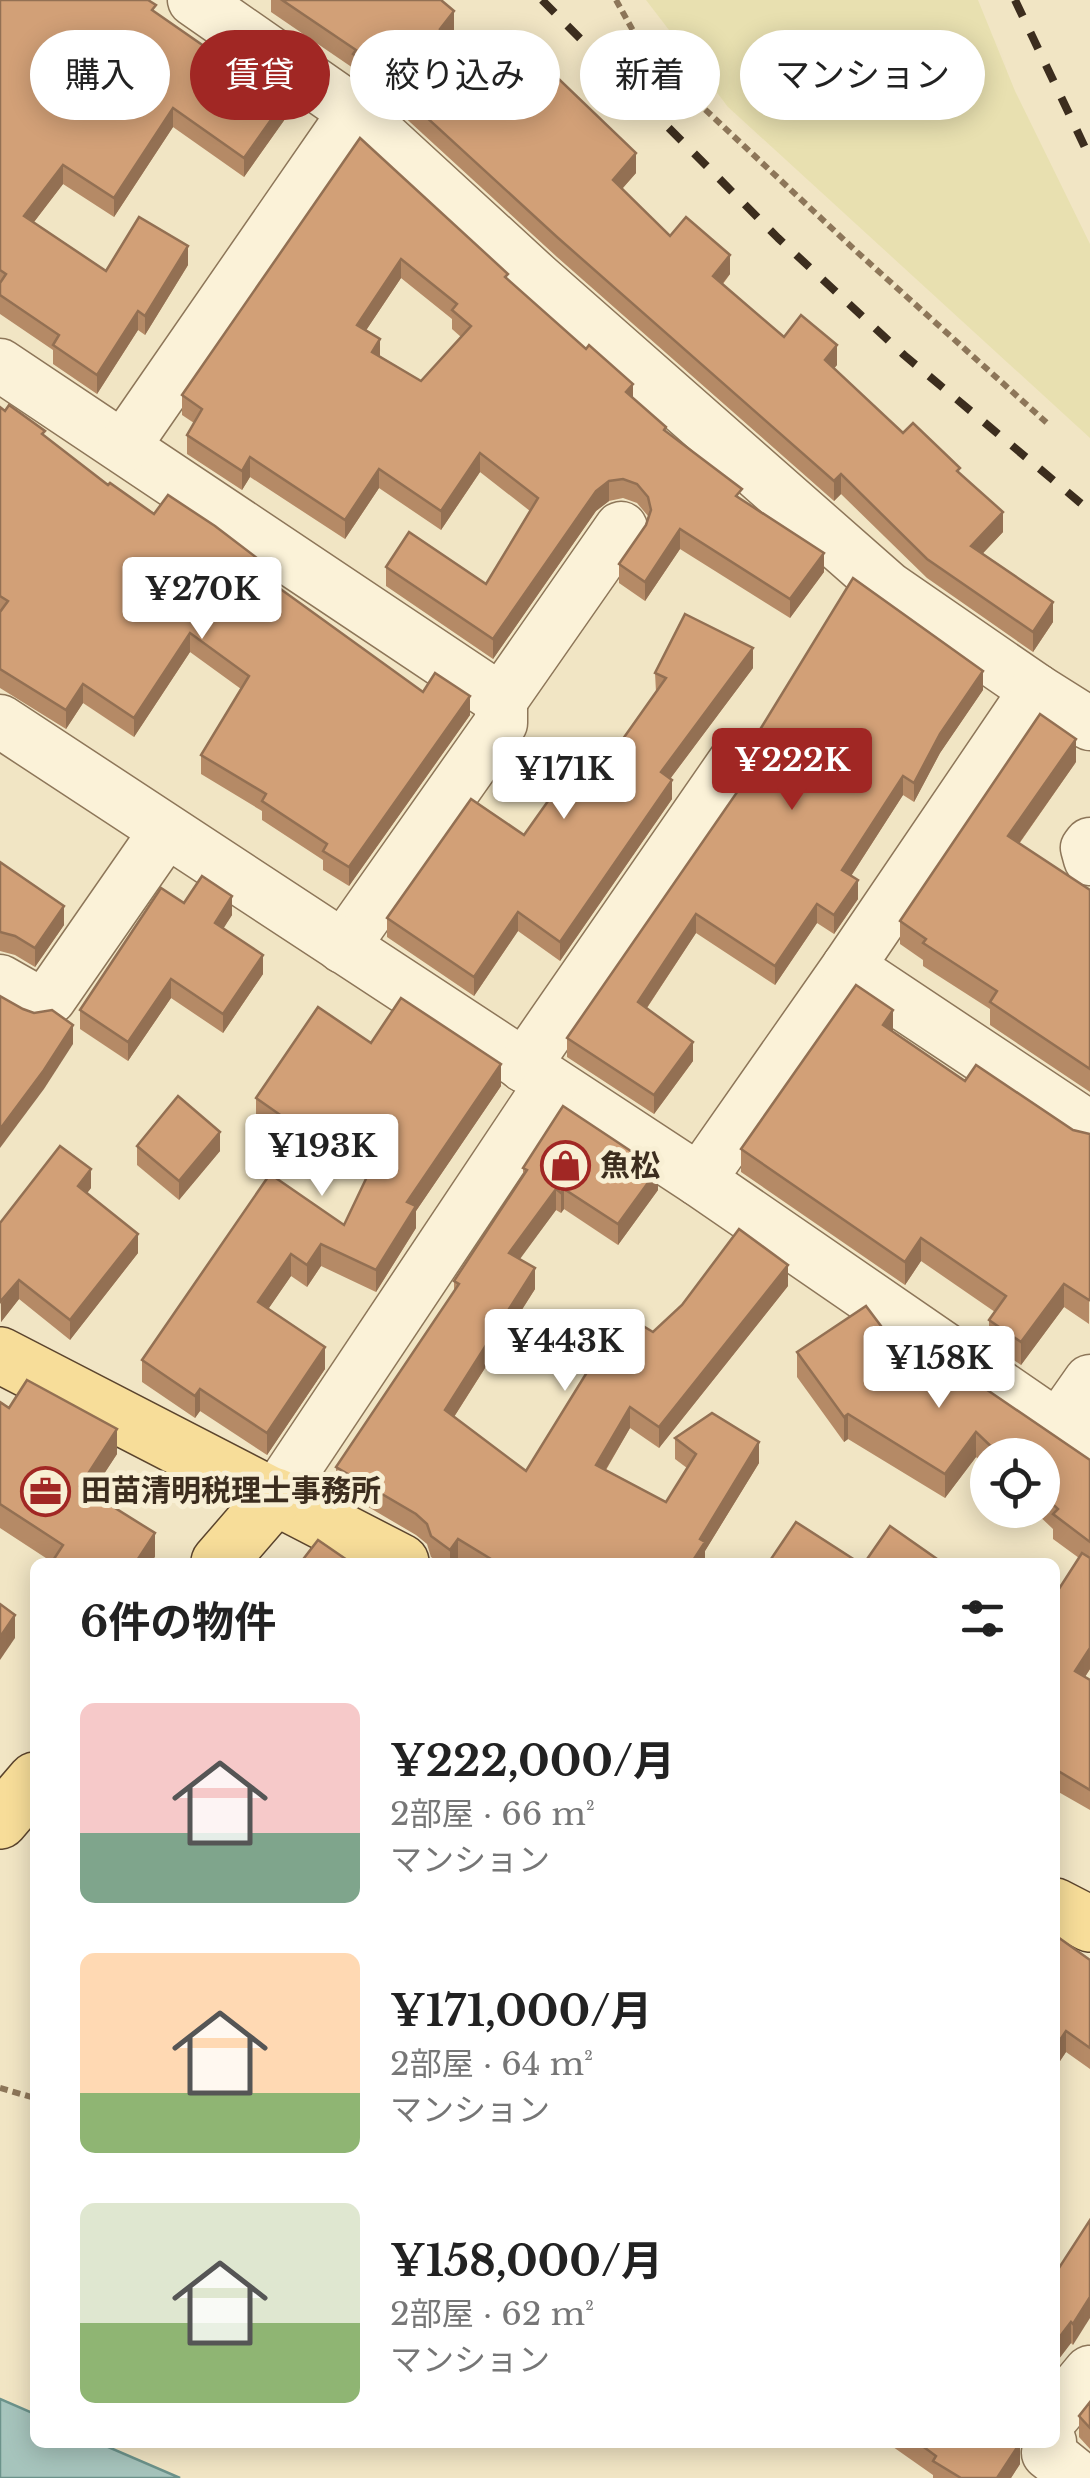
<!DOCTYPE html>
<html lang="ja">
<meta charset="utf-8">
<style>
body{margin:0;font-family:"Libre Baskerville","Noto Sans JP",serif;background:#f2f2f2;color:#222;height:100vh;display:flex;flex-direction:column;font-size:38px;white-space:nowrap}
*{box-sizing:border-box;margin:0}
p{font-size:32px;color:#767676}
.icon{flex:none;width:55px;height:55px;fill:none;stroke:currentColor;stroke-width:2;stroke-linecap:round;stroke-linejoin:round}
.map{position:relative;flex:1;overflow:hidden}
.details{position:absolute;left:30px;top:1558px;width:1030px;height:890px;display:flex;flex-direction:column;background:#fff;border-radius:15px;box-shadow:0 5px 25px #0003}
.details>*{flex:none}
.guide{position:absolute;left:30px;top:30px;width:1030px;height:90px;display:flex;gap:20px}
.tools{position:absolute;left:970px;top:1438px;display:grid;gap:20px}
.tools a{display:grid;place-items:center;width:90px;height:90px;border-radius:50%;background:#fff;box-shadow:0 5px 25px #0003;font-size:50px}
.price{position:absolute;translate:-50% -85px;padding:0 22px;border-radius:10px;background:#fff;color:#222;font-size:32px;line-height:65px;filter:drop-shadow(0 2px 5px #0008)}
.price::after{content:'';position:absolute;left:50%;top:60px;width:30px;height:22px;margin-left:-15px;background:inherit;clip-path:polygon(0 0,100% 0,50% 100%)}
.price.on{background:#a12724;color:#fff}
ul{padding:0;list-style:none}
li{display:flex;align-items:center;gap:30px;height:250px;padding:0 50px}
li span{display:grid;place-items:center;flex:none;width:280px;height:200px;border-radius:15px;color:#555}
li>.icon{margin-inline-start:auto}
span .icon{width:120px;height:120px;fill:#fffc;stroke-width:1}
li b{font-size:42px}
h2{display:flex;justify-content:space-between;align-items:center;height:120px;padding:0 50px;font-size:42px}
.tag{padding:0 35px;border-radius:45px;background:#fff;box-shadow:0 5px 25px #0003;font-size:35px;line-height:90px}
.tag.on{background:#a12724;color:#fff}
.map>svg:first-child{display:block}
</style>
<div class="map">
<svg width="1090" height="2478" viewBox="0 0 1090 2478">
<rect width="100%" height="100%" fill="#f1e5c4"/>
<polygon fill="#e8e0b0" points="646,0 978,0 1015,91 1090,244 1090,438 728,107"/>
<polygon fill="#a6c4bc" stroke="#6c938b" stroke-width="2.5" points="0,2399 35,2414 35,2442 99,2443 180,2478 0,2478"/>
<g fill="none" stroke-linecap="round" stroke-linejoin="round">
<defs>
<g id="minor">
<polyline points="194,0 355,112 537,279 888,588 1036,690 848,967 699,1180"/>
<polyline points="0,365 501,700 501,723 343,947"/>
<polyline points="124,446 355,112"/>
<polyline points="1036,690 1090,724"/>
<polyline points="501,700 621,528"/>
<polyline points="0,721 699,1180 1090,1449"/>
<polyline points="1090,844 1087,848 1090,859"/>
<polyline points="848,967 1090,1128"/>
<polyline points="0,981 37,1002 50,998 166,831"/>
<polyline points="524,1066 735,761"/>
<polyline points="1057,1428 1090,1381"/>
<polyline points="276,1496 551,1084"/>
<polyline points="1055,2414 1090,2372"/>
<polyline points="1050,2442 1048,2453 1079,2478"/>
</g>
<g id="major">
<polyline points="0,1355 401,1562"/>
<polyline points="219,1562 276,1496"/>
<polyline points="0,1821 35,1780"/>
<polyline points="1055,1906 1090,1924"/>
</g>
</defs>
<use href="#minor" stroke="#8d7659" stroke-width="55"/>
<use href="#major" stroke="#5b442d" stroke-width="58"/>
<g stroke="#8d7659" stroke-width="6" stroke-dasharray="8 5" stroke-linecap="butt">
<polyline points="616,0 646,54 856,251 1047,423"/>
<polyline points="0,2088 35,2098"/>
</g>
<use href="#minor" stroke="#fbf2d8" stroke-width="52"/>
<use href="#major" stroke="#f7dd99" stroke-width="55"/>
<g stroke="#3c2d1e" stroke-width="8" stroke-dasharray="18 18" stroke-linecap="butt">
<polyline points="542,0 778,238 904,355 1090,511"/>
<polyline points="1015,0 1090,158"/>
</g>
</g>
<g fill="#b58a66" fill-rule="evenodd">
<polygon points="0,0 156,13 290,112 244,177 173,127 114,217 63,184 34,222 106,271 188,265 145,335 138,330 97,394 53,364 53,350 0,314"/>
<polygon points="271,0 441,0 454,30 450,36 512,88 636,173 622,189 670,236 730,274 723,284 784,337 837,365 834,368 903,433 960,474 1003,532 982,554 1053,622 1033,652 927,578 841,494 834,501 557,257 375,90 353,74 353,68 271,12"/>
<path d="M360,138L633,398L666,432L824,572L790,618L680,549L645,601L619,583V564L646,525L648,516L637,503L623,498L609,501L596,511L493,659L386,586V567L486,584L530,511L480,472L441,530L379,488L345,539L250,477L242,490L187,454V435L194,423L182,415V395ZM401,278L452,319V329L461,337L421,381L380,356L366,330Z"/>
<polygon points="0,407 45,437 108,485 274,585 423,692 470,715 349,886 323,870 323,860 262,820 262,811 201,774 201,755 241,689 190,652 134,737 83,703 66,729 0,688"/>
<polygon points="753,668 670,779 672,799 560,961 518,931 474,996 387,937 387,918 524,835 584,794 656,692 655,673"/>
<polygon points="983,690 940,753 914,802 903,795 851,876 858,899 834,934 817,923 775,985 696,933 647,1008 693,1061 654,1114 567,1057 567,1038 760,759 762,751 761,728"/>
<polygon points="1076,762 1019,844 1090,890 1090,1092 990,1025 990,1009 923,966 923,960 900,944 900,921"/>
<polygon points="0,862 64,925 35,967 15,955 0,951"/>
<polygon points="184,903 232,915 223,928 263,974 223,1033 171,998 128,1061 80,1029 80,1010"/>
<polygon points="893,1032 965,1081 1073,1130 1090,1134 1089,1324 1064,1307 1021,1365 989,1343 989,1320 995,1312 921,1261 905,1285 741,1172 741,1149"/>
<polygon points="371,1043 501,1086 416,1211 416,1228 376,1292 321,1266 307,1287 291,1276 268,1309 325,1369 267,1455 200,1411 195,1418 142,1382 142,1360 270,1174 344,1225 366,1179 302,1138 296,1148 256,1120 256,1098"/>
<polygon points="137,1146 220,1151 179,1200 137,1165"/>
<polygon points="523,1168 658,1190 618,1245 564,1209 561,1213 556,1210 519,1259 535,1289 454,1417 526,1471 653,1332 788,1286 659,1448 630,1428 606,1470 666,1502 687,1468 675,1459 675,1438 759,1463 705,1551 705,1562 463,1562 458,1559 455,1562 438,1562 431,1557 427,1544 416,1535 336,1488 336,1467 454,1292 454,1281 523,1176"/>
<polygon points="91,1188 87,1193 138,1253 70,1340 19,1299 1,1322 0,1223"/>
<polygon points="797,1352 920,1378 1090,1460 1090,1669 1085,1677 1090,1680 1090,1810 1055,1790 1055,1595 1079,1558 1053,1539 1053,1529 1033,1510 1042,1510 1042,1455 988,1455 988,1468 976,1457 945,1498 848,1439 844,1442 797,1377"/>
<polygon points="0,1402 9,1408 117,1454 91,1493 155,1557 52,1562 0,1528"/>
<polygon points="1055,1935 1090,1960 1090,2069 1066,2052 1060,2061 1055,2057"/>
<polygon points="1090,2220 1073,2345 1071,2343 1055,2364 1055,2274"/>
<polygon points="1090,2402 1090,2449 1079,2437 1079,2416"/>
<polygon points="886,2442 1020,2442 1020,2464 1011,2478 933,2478 933,2475"/>
</g>
<g fill="#937053">
<polygon points="454,11 454,30 440,48 440,29"/>
<polygon points="290,93 290,112 244,177 244,158"/>
<polygon points="173,108 173,127 114,217 114,198"/>
<polygon points="636,153 636,173 613,199 613,180"/>
<polygon points="63,165 63,184 24,235 24,216"/>
<polygon points="188,246 188,265 145,335 145,316"/>
<polygon points="730,255 730,274 713,295 713,276"/>
<polygon points="401,259 401,278 357,344 357,325"/>
<polygon points="138,311 138,330 97,394 97,375"/>
<polygon points="380,339 380,358 372,352"/>
<polygon points="837,345 837,365 825,379 825,360"/>
<polygon points="633,384 633,404 626,392"/>
<polygon points="480,453 480,472 441,530 441,511"/>
<polygon points="250,457 250,477 242,490 242,471"/>
<polygon points="379,469 379,488 345,539 345,520"/>
<polygon points="841,474 841,494 834,501 834,481"/>
<polygon points="609,481 609,501 596,511 493,659 493,639 596,491"/>
<polygon points="1003,512 1003,532 971,566 971,546"/>
<polygon points="680,529 680,549 645,601 645,582"/>
<polygon points="824,553 824,572 790,618 790,599"/>
<polygon points="274,571 274,590 268,580"/>
<polygon points="1053,602 1053,622 1033,652 1033,632"/>
<polygon points="190,633 190,652 134,737 134,718"/>
<polygon points="753,648 753,668 661,791 661,772"/>
<polygon points="983,671 983,690 940,753 914,802 914,783 940,734"/>
<polygon points="83,684 83,703 66,729 66,710"/>
<polygon points="470,696 470,715 349,886 349,867"/>
<polygon points="1076,739 1076,762 1008,859 1008,836"/>
<polygon points="903,776 903,795 842,890 842,870"/>
<polygon points="672,780 672,799 560,961 560,942"/>
<polygon points="858,880 858,899 834,934 834,915"/>
<polygon points="232,896 232,915 215,942 215,923"/>
<polygon points="817,904 817,923 775,985 775,966"/>
<polygon points="64,906 64,925 35,967 35,948"/>
<polygon points="518,912 518,931 474,996 474,977"/>
<polygon points="696,914 696,933 638,1021 638,1002"/>
<polygon points="263,955 263,974 223,1033 223,1014"/>
<polygon points="171,979 171,998 128,1061 128,1042"/>
<polygon points="893,1010 893,1033 883,1025"/>
<polygon points="73,1025 73,1044 44,1089 0,1148 0,1129"/>
<polygon points="693,1042 693,1061 654,1114 654,1095"/>
<polygon points="501,1064 501,1086 416,1211 416,1228 376,1292 376,1270 407,1202"/>
<polygon points="302,1116 302,1138 296,1148 296,1126"/>
<polygon points="220,1132 220,1151 179,1200 179,1181"/>
<polygon points="91,1169 91,1188 78,1205 78,1186"/>
<polygon points="658,1169 658,1190 618,1245 618,1224"/>
<polygon points="556,1189 556,1210 509,1274 509,1253"/>
<polygon points="564,1189 564,1209 561,1213 561,1193"/>
<polygon points="138,1234 138,1253 70,1340 70,1320"/>
<polygon points="921,1238 921,1261 905,1285 905,1262"/>
<polygon points="321,1244 321,1266 307,1287 307,1265"/>
<polygon points="291,1254 291,1276 258,1324 258,1302"/>
<polygon points="788,1265 788,1286 659,1448 659,1427"/>
<polygon points="535,1268 535,1289 445,1431 445,1410"/>
<polygon points="19,1280 19,1299 1,1322 1,1303"/>
<polygon points="1064,1284 1064,1307 1021,1365 1021,1342"/>
<polygon points="325,1347 325,1369 267,1455 267,1433"/>
<polygon points="200,1389 200,1411 195,1418 195,1396"/>
<polygon points="630,1407 630,1428 596,1486 596,1465"/>
<polygon points="848,1414 848,1439 844,1442 844,1417"/>
<polygon points="117,1429 117,1454 80,1511 80,1486"/>
<polygon points="976,1432 976,1457 945,1498 945,1474"/>
<polygon points="759,1442 759,1463 705,1551 705,1562 692,1562 700,1539"/>
<polygon points="155,1533 155,1557 151,1562 136,1562"/>
<polygon points="458,1539 458,1559 455,1562 450,1562 450,1550"/>
<polygon points="15,1615 15,1638 0,1660 0,1637"/>
<polygon points="1090,1648 1090,1669 1075,1692 1075,1671"/>
<polygon points="1066,2031 1066,2052 1060,2061 1060,2040"/>
<polygon points="1090,2297 1090,2318 1073,2345 1073,2324"/>
<polygon points="1071,2322 1071,2343 1055,2364 1055,2343"/>
<polygon points="1020,2442 1020,2464 1011,2478 997,2478"/>
</g>
<g fill="#d2a077" stroke="#937053" stroke-width="2.5" fill-rule="evenodd">
<polygon points="0,0 148,0 156,5 152,10 224,60 230,51 290,93 244,158 173,108 114,198 63,165 24,216 106,271 139,217 188,246 145,316 138,311 97,375 53,345 59,335 0,295 0,283 6,274 0,270"/>
<polygon points="282,0 441,0 454,11 440,29 512,88 538,59 636,153 613,180 670,236 686,217 730,255 713,276 784,337 801,315 837,345 825,360 903,433 913,423 960,468 957,471 1003,512 971,546 1053,602 1033,632 927,559 841,474 834,481 557,237 375,70 353,54 356,50"/>
<path d="M360,138L508,274L505,277L586,349L589,345L633,384L626,392L666,427L664,430L742,489L736,496L824,553L790,599L680,529L645,582L619,564L646,525L651,510L648,497L637,484L623,479L609,481L596,491L493,639L386,567L409,532L486,584L538,498L480,453L441,511L379,469L345,520L250,457L242,471L187,435L202,409L182,395ZM401,259L457,304L452,310L471,326L421,381L372,352L380,339L357,325Z"/>
<polygon points="9,405 45,431 42,434 108,485 110,483 154,514 168,495 215,526 274,571 268,580 423,692 435,673 470,696 349,867 323,851 327,844 262,801 266,794 201,755 249,676 190,633 134,718 83,684 66,710 0,669 0,612 8,601 0,596 0,407 5,411"/>
<polygon points="853,578 983,671 940,734 914,783 903,776 842,870 858,880 834,915 817,904 775,966 696,914 638,1002 693,1042 654,1095 567,1038 760,759 765,743 761,728"/>
<polygon points="685,614 753,648 661,772 672,780 560,942 518,912 474,977 387,918 471,799 524,835 563,780 584,794 666,678 655,673"/>
<polygon points="1040,714 1076,739 1008,836 1090,890 1090,1069 990,1002 997,991 923,943 926,939 900,921"/>
<polygon points="0,862 64,906 35,948 15,936 0,932"/>
<polygon points="202,876 232,896 215,923 263,955 223,1014 171,979 128,1042 80,1010 161,888 184,903"/>
<polygon points="856,985 893,1010 883,1025 965,1081 976,1065 1073,1130 1090,1134 1090,1298 1089,1300 1064,1284 1021,1342 989,1320 1006,1296 921,1238 905,1262 741,1149"/>
<polygon points="0,996 23,1009 34,1013 52,1010 73,1025 44,1070 0,1129"/>
<polygon points="401,998 501,1064 407,1202 416,1206 376,1270 321,1244 307,1265 291,1254 258,1302 325,1347 267,1433 200,1389 195,1396 142,1360 270,1174 344,1225 374,1162 302,1116 296,1126 256,1098 318,1007 371,1043"/>
<polygon points="178,1096 220,1132 179,1181 137,1146"/>
<polygon points="563,1106 658,1169 618,1224 564,1189 561,1193 556,1189 509,1253 535,1268 445,1410 526,1471 623,1314 653,1332 682,1305 739,1229 788,1265 659,1427 630,1407 596,1465 666,1502 696,1454 675,1438 712,1413 759,1442 700,1539 705,1542 692,1562 496,1562 458,1539 450,1550 431,1536 427,1524 416,1514 336,1467 459,1284 454,1281 527,1170 523,1168"/>
<polygon points="60,1146 91,1169 78,1186 138,1234 70,1320 19,1280 0,1302 0,1223"/>
<polygon points="866,1306 920,1378 936,1355 1090,1460 1090,1542 1053,1514 1058,1509 1042,1494 1042,1455 1000,1455 976,1432 945,1474 848,1414 844,1417 797,1352"/>
<polygon points="27,1380 117,1429 80,1486 155,1533 136,1562 52,1562 63,1545 0,1504 0,1402 9,1408"/>
<polygon points="796,1522 858,1562 769,1562"/>
<polygon points="890,1526 937,1559 934,1562 865,1562"/>
<polygon points="318,1540 350,1562 301,1562"/>
<polygon points="1082,1553 1090,1558 1090,1648 1075,1671 1090,1680 1090,1790 1055,1769 1055,1595"/>
<polygon points="0,1604 15,1615 0,1637"/>
<polygon points="1055,1935 1090,1960 1090,2048 1066,2031 1060,2040 1055,2036"/>
<polygon points="1090,2220 1090,2297 1073,2324 1071,2322 1055,2343 1055,2274"/>
<polygon points="1090,2402 1090,2428 1079,2416"/>
<polygon points="917,2442 1020,2442 1020,2443 997,2478 961,2478 933,2461 936,2456"/>
</g>
<defs>
<symbol id="shop-ring" viewBox="-11 -11 22 22"><circle r="9.5" fill="#f8efd4" stroke="#a12724" stroke-width="1.5"/><path d="M-5-2.5h2.3a2.7 3.5 0 0 1 5.4 0H5L5.5 6h-11ZM-1.5-2.5h3a1.5 2.3 0 0 0-3 0Z" fill="#a12724"/></symbol>
<symbol id="office-ring" viewBox="-11 -11 22 22"><circle r="9.5" fill="#f8efd4" stroke="#a12724" stroke-width="1.5"/><path d="M-6-3h4V-5.5h4V-3h4V5H-6ZM-1-4.5V-3h2v-1.5ZM-6 0V1H6V0Z" fill="#a12724"/></symbol>
</defs>
<g fill-rule="evenodd">
<use href="#shop-ring" x="538" y="1138" width="55" height="55"/>
<use href="#office-ring" x="18" y="1464" width="55" height="55"/>
</g>
<g text-anchor="middle" stroke-width="10" stroke-linejoin="round" paint-order="stroke">
<g font-size="30" font-weight="bold" fill="#3c2d1e" stroke="#f8efd4" text-anchor="start">
<text x="600" y="1176">魚松</text>
<text x="81" y="1501">田苗清明税理士事務所</text>
</g>
</g>
</svg>
<div class="tools">
<a><svg class="icon" aria-label="locate" viewBox="0 0 24 24"><circle cx="12" cy="12" r="6"/><path d="M12 2v4M12 18v4M2 12h4M18 12h4"/></svg></a>
</div>
<b class="price" style="left:202px;top:642px">¥270K</b>
<b class="price on" style="left:792px;top:813px">¥222K</b>
<b class="price" style="left:564px;top:822px">¥171K</b>
<b class="price" style="left:322px;top:1199px">¥193K</b>
<b class="price" style="left:565px;top:1394px">¥443K</b>
<b class="price" style="left:939px;top:1411px">¥158K</b>
<div class="guide">
<a class="tag">購入</a>
<a class="tag on">賃貸</a>
<a class="tag">絞り込み</a>
<a class="tag">新着</a>
<a class="tag">マンション</a>
</div>
<section class="details">
<h2>6件の物件<svg class="icon" aria-label="filters" viewBox="0 0 24 24"><path d="M4 7h16M4 17h16"/><circle cx="9" cy="7" r="2"/><circle cx="15" cy="17" r="2"/></svg></h2>
<ul>
<li><span style="background:linear-gradient(#f6c9c9 65%,#7fa58c 0)"><svg class="icon" aria-label="home" viewBox="0 0 24 24"><path d="M3 11l9-7 9 7M6 9v11h12V9"/></svg></span><div><b>¥222,000/月</b><p>2部屋 · 66 m²</p><p>マンション</p></div></li>
<li><span style="background:linear-gradient(#ffd9b3 70%,#8fb573 0)"><svg class="icon" aria-label="home" viewBox="0 0 24 24"><path d="M3 11l9-7 9 7M6 9v11h12V9"/></svg></span><div><b>¥171,000/月</b><p>2部屋 · 64 m²</p><p>マンション</p></div></li>
<li><span style="background:linear-gradient(#dfe7d0 60%,#8fb573 0)"><svg class="icon" aria-label="home" viewBox="0 0 24 24"><path d="M3 11l9-7 9 7M6 9v11h12V9"/></svg></span><div><b>¥158,000/月</b><p>2部屋 · 62 m²</p><p>マンション</p></div></li>
</ul>
</section>
</div>
